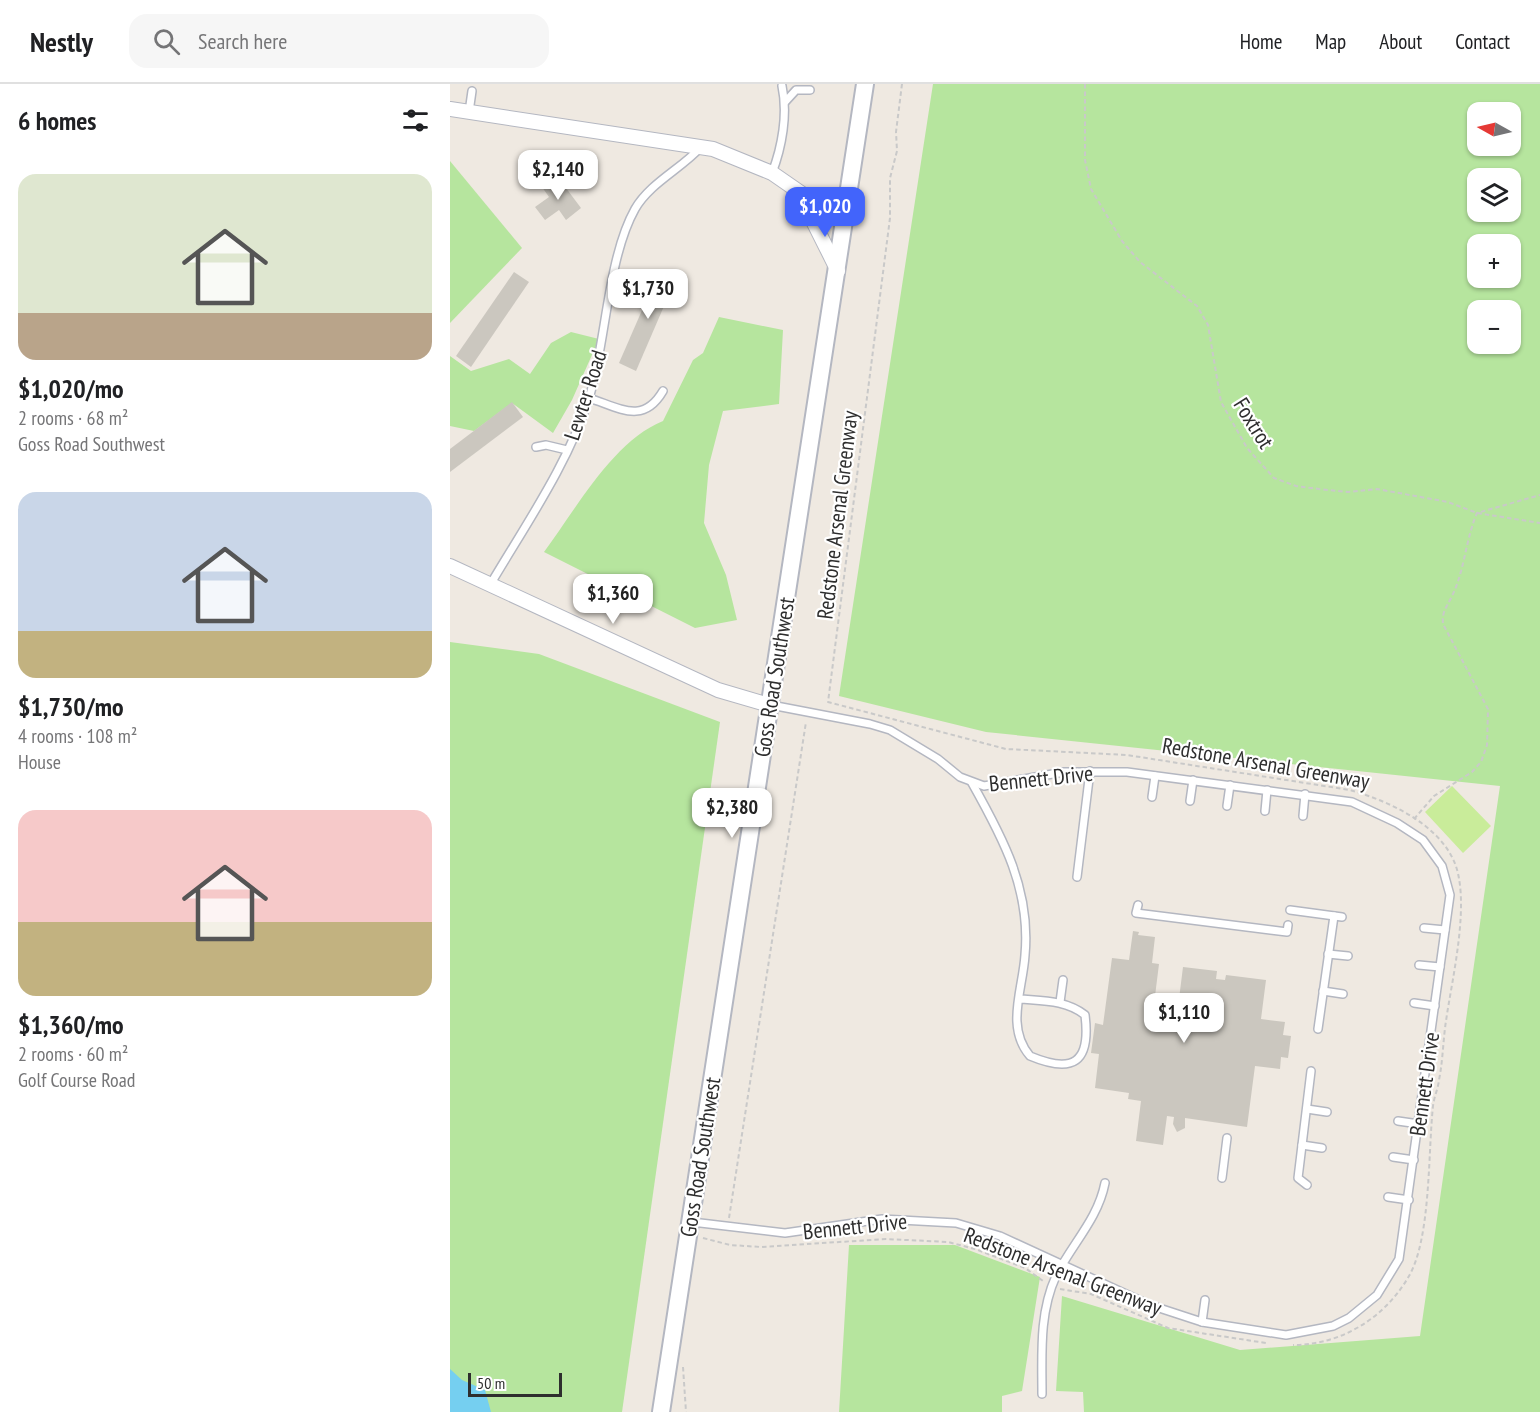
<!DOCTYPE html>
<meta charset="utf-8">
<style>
body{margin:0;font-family:"PT Sans Narrow",sans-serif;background:#f6f6f6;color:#202124;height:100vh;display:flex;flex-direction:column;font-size:22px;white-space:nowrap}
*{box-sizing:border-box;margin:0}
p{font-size:20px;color:#757577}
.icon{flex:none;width:33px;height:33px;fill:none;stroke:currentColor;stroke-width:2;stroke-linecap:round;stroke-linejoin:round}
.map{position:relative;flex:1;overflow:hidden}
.drawer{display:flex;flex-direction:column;background:#fff;width:450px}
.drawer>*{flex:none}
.needle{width:39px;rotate:278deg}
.tools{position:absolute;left:1017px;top:18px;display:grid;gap:12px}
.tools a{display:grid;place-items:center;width:54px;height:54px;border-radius:12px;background:#fff;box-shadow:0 2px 4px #0004;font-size:30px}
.scale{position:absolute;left:18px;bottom:15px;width:94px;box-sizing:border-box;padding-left:6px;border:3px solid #2e2e2e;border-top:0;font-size:16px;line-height:21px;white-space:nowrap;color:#2e2e2e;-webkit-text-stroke:4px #fff;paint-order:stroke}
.price{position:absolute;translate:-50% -51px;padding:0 14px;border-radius:12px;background:#fff;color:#222;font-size:20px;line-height:39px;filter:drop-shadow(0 2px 3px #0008)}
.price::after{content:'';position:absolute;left:50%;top:36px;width:18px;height:14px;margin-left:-9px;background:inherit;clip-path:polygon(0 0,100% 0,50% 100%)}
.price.current{background:#4264fb;color:#fff}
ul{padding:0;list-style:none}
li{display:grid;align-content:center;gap:12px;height:318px;padding:0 18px}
li span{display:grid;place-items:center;height:186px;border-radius:18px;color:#555}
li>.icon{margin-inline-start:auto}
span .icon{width:108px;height:108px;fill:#fffc;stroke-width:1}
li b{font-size:26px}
h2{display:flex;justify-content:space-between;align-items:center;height:72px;padding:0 18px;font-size:26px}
header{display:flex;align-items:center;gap:36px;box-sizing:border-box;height:84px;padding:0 30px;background:#fff;border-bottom:2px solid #e0e0e0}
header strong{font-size:28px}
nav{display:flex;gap:33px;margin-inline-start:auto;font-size:21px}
.search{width:420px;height:54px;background:#f6f6f6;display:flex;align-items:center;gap:15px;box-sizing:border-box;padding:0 21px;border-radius:18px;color:#757577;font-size:22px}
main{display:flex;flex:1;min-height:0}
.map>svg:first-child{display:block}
</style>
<header>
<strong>Nestly</strong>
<div class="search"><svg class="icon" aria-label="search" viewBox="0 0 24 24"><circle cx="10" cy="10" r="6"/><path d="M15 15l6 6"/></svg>Search here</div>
<nav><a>Home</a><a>Map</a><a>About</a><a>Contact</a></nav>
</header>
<main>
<section class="drawer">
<h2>6 homes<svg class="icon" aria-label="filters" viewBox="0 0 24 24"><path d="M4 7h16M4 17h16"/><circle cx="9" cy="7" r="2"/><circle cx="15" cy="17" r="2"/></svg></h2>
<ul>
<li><span style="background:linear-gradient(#dfe7d0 75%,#b9a48a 0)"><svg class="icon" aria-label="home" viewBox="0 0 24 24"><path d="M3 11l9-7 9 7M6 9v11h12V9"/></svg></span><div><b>$1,020/mo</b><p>2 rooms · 68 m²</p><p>Goss Road Southwest</p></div></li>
<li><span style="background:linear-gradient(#c9d6e8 75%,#c2b280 0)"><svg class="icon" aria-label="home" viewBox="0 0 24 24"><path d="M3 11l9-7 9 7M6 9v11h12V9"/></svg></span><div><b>$1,730/mo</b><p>4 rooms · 108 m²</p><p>House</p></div></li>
<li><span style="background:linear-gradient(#f6c9c9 60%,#c2b280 0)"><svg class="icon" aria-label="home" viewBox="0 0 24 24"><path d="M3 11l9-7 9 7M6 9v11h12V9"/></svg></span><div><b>$1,360/mo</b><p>2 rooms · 60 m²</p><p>Golf Course Road</p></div></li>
</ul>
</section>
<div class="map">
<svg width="1090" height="1328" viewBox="0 0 1090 1328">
<rect width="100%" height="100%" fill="#efe9e1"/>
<g fill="#b6e59e" fill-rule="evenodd">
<path d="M483,0H1090V1328H634L633,1308L606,1307L612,1212L790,1266L970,1252L1050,702L536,648L389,612ZM1028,28H1060V62H1028ZM1028,94H1060V128H1028ZM1060,160V194H1028V160ZM1060,226V260H1028V226Z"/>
<polygon points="0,77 72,164 0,239"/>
<path d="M269,233L333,246L329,320L273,327L259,381L254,439L276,491L287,536L245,544L94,468C126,425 163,357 213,337L243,276L253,269Z"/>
<polygon points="121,248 149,255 122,316 103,349 62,319 24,347 0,342 0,272 21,287 59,275 80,290 101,259"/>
<polygon points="0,558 89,570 270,638 172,1328 0,1328"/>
<polygon points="399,1161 505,1161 590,1193 572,1307 552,1312 552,1328 389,1328"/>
</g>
<polygon fill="#c9ec9a" points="1002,702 1041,742 1013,769 975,728"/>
<polygon fill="#75cff0" points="0,1285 12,1296 35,1306 41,1328 0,1328"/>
<g fill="#cbc7bf">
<polygon points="107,92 131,124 116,136 109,126 95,136 85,123 99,113 92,103"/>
<polygon points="210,185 227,192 186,287 169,279"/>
<polygon points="64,188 79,198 21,283 6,272"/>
<polygon points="62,318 73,333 0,388 0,365"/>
<polygon points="683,847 689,848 688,851 705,853 702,879 709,880 704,920 728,923 733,883 767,887 766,895 775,896 776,891 816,896 811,935 835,938 833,951 841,952 838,974 831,973 830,985 805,982 797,1043 735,1034 735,1044 727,1048 723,1040 724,1033 717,1032 713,1061 686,1057 691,1017 678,1015 679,1009 645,1004 649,970 641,969 645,939 653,941 662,874 679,876"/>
</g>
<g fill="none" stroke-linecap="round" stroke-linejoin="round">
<defs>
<g id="service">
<polyline points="335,18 346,6 360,6"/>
<polyline points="19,28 22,7"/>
<path d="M322,89C332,63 338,30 332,2"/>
<path d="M139,314C170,324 193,341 213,307"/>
<polyline points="86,363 96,361 117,366"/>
<path d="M40,501C76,440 119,379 140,311C156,256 158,173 185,125C200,99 231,85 251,63"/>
<path d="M522,699C553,754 581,806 575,871C573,905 555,943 580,972C623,990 641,979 635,931C616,916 593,917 570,915"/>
<polyline points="702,713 705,692"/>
<polyline points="740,717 743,696"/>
<polyline points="777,722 780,701"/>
<polyline points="815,727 817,706"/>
<polyline points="853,732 855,710"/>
<polyline points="627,793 640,687"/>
<polyline points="688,821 686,829 837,848 838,841"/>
<polyline points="840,826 892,833"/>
<polyline points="974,844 995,846"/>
<polyline points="878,870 898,872"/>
<polyline points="969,881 990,883"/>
<polyline points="873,907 893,910"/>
<polyline points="610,918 613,896"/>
<polyline points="964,919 985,922"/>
<polyline points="868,945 884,832"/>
<polyline points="857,1025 877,1028"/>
<polyline points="948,1037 969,1040"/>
<polyline points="852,1061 872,1064"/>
<polyline points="943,1073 964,1076"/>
<polyline points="772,1094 777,1054"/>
<polyline points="857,1101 848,1094 861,987"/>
<polyline points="938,1113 959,1116"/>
<polyline points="242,1138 335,1149 432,1135 506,1139 550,1152 700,1221 752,1238 836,1251 883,1242 899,1234 927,1211 949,1175 1000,811 992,782 973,756 947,739 902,718 677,688 614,688 534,702 510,693 488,675 440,646 420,640 321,621"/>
<polyline points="752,1238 755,1216"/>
<path d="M592,1310C592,1270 589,1229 606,1192C622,1160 648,1135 655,1099"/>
</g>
<g id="minor">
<polyline points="0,25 263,65 322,89 361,116 376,123 396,126"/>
<polyline points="349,109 388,187"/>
<polyline points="0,482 268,606 319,621"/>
</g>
<polyline id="tertiary" points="211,1328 415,0"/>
</defs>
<use href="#service" stroke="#b4b7c1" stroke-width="10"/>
<use href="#minor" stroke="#b4b7c1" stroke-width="16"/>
<use href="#tertiary" stroke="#b4b7c1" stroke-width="20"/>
<g stroke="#c9c9c9" stroke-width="2" stroke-dasharray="4.5 3" stroke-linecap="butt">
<path d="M452,0L446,48L447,67L440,94V134L378,618L556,665L677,671L900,706C938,717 985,738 1003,775C1022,814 1002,894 996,937C993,956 993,976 989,996C988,1005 984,1013 983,1022C978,1068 981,1154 959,1192C935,1234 891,1261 843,1261"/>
<polyline points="635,0 635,76 641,105 672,157 690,178 747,222 758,241 771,318 797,364 824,394 846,402 869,405 898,408 927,405 998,418 1027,429 1090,439"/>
<path d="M964,735L984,712L1022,688L1031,678L1037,661L1038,625L993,540C992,528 996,524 1001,514C1015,487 1015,457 1027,429L1090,411"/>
<polyline points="279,1134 356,638"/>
<polyline points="253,1154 280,1161 311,1163 436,1155 498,1158 525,1165 575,1184 593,1197"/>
<polyline points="610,1205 641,1210 718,1244 816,1259"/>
<polyline points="233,1283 236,1328"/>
</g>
<use href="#service" stroke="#fff" stroke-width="7"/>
<use href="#minor" stroke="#fff" stroke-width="14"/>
<use href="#tertiary" stroke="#fff" stroke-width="16"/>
</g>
<g text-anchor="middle" stroke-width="4.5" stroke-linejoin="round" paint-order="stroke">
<g font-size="22" fill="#2e2e2e" stroke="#fff">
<text transform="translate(135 311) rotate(-72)" y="8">Lewter Road</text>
<text transform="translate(804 339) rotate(58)" y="8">Foxtrot</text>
<text transform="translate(387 431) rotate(-83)" y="8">Redstone Arsenal Greenway</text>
<text transform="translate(324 593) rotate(-81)" y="8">Goss Road Southwest</text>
<text transform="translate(816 679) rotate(10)" y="8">Redstone Arsenal Greenway</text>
<text transform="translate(591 694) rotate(-6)" y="8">Bennett Drive</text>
<text transform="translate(974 1000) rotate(-82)" y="8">Bennett Drive</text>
<text transform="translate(250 1073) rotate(-81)" y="8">Goss Road Southwest</text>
<text transform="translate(405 1142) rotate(-6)" y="8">Bennett Drive</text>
<text transform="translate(613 1187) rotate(21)" y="8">Redstone Arsenal Greenway</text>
</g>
</g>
</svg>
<div class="tools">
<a><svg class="needle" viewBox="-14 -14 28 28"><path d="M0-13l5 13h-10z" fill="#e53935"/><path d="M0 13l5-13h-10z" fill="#757577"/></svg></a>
<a><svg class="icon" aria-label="layers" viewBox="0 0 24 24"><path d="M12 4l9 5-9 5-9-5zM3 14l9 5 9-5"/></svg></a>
<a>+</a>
<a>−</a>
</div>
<div class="scale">50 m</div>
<b class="price" style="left:108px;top:117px">$2,140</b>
<b class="price current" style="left:375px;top:154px">$1,020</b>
<b class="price" style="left:198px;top:236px">$1,730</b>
<b class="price" style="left:163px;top:541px">$1,360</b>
<b class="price" style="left:282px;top:755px">$2,380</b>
<b class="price" style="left:734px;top:960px">$1,110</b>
</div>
</main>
